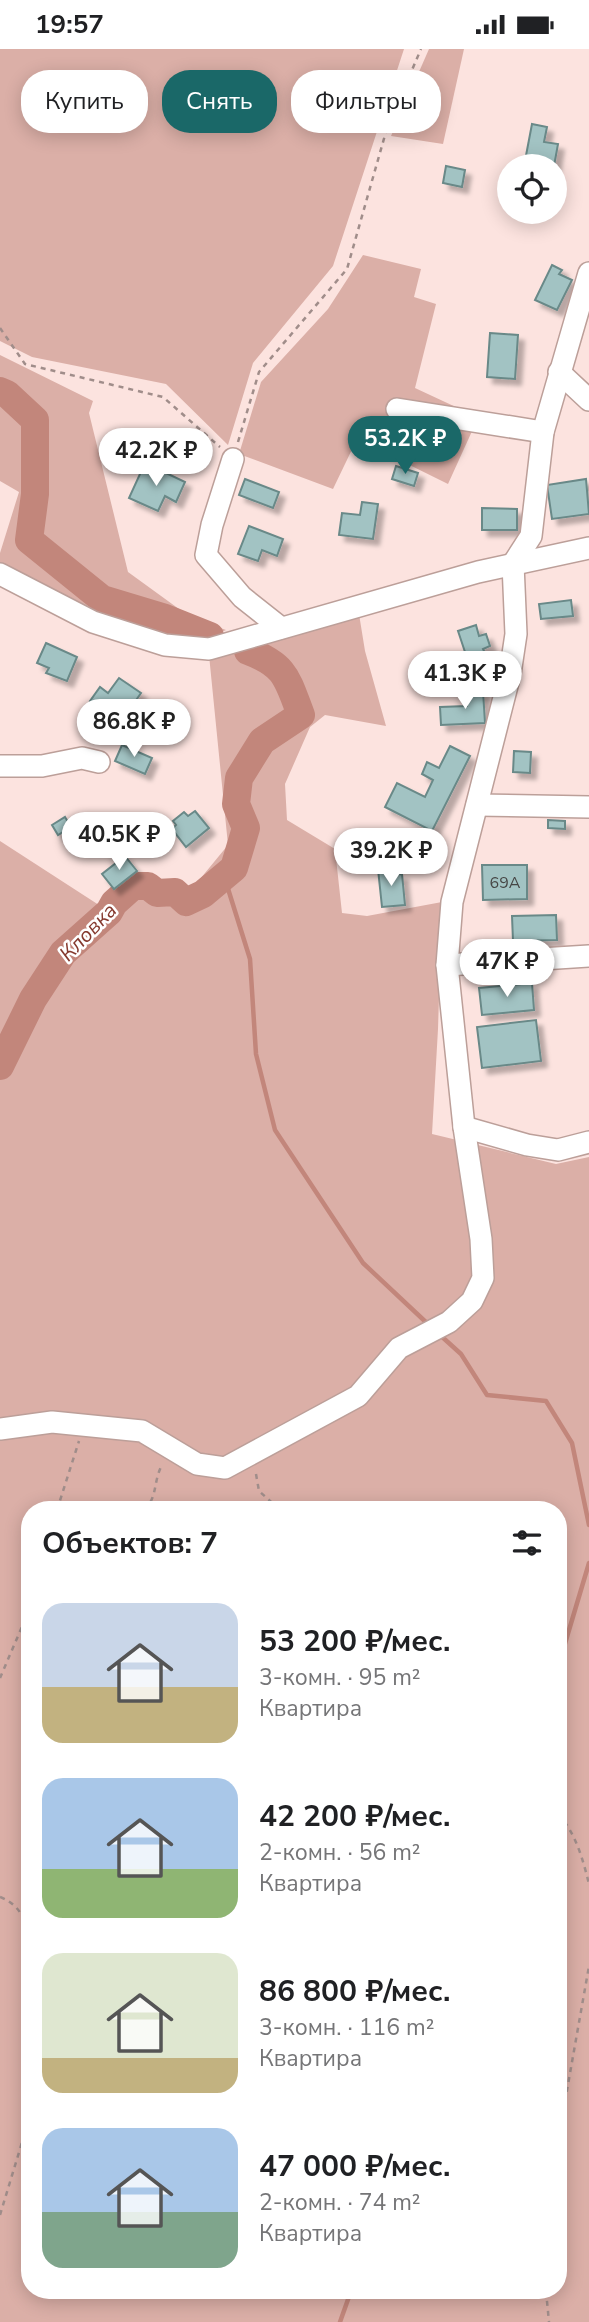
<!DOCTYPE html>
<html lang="ru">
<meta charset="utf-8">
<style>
body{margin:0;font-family:"Nunito Sans",sans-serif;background:#f6f6f6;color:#202124;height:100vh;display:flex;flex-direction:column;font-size:26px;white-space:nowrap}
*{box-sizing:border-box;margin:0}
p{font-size:23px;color:#757577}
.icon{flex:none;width:38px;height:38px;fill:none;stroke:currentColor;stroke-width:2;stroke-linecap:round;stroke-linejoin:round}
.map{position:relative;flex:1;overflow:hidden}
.sheet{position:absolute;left:21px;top:1452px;width:546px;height:798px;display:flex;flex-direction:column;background:#fff;border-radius:28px;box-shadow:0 4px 18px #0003}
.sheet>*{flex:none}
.hud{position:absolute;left:21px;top:21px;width:548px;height:63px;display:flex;gap:14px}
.buttons{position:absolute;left:497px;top:105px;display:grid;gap:14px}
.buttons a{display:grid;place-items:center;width:70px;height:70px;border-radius:50%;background:#fff;box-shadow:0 4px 18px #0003;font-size:35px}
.price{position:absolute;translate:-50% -60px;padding:0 16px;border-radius:24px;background:#fff;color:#222;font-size:23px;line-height:46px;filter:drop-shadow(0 2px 4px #0008)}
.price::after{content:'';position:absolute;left:50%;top:42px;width:21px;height:16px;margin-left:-10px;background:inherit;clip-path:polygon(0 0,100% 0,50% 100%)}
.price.on{background:#1a6868;color:#fff}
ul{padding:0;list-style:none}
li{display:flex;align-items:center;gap:21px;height:175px;padding:0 21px}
li span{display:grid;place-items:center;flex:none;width:196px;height:140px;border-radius:21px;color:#555}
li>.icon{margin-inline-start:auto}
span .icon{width:84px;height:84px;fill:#fffc;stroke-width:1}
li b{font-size:30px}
h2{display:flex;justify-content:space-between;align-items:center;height:84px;padding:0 21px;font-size:30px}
.pill{padding:0 24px;border-radius:28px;background:#fff;box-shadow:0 4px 18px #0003;font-size:24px;line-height:63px}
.pill.on{background:#1a6868;color:#fff}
.status{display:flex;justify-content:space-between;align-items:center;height:49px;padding:0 35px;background:#fff;direction:ltr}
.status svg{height:19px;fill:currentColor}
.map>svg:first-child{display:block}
</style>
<div class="status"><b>19:57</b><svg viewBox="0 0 49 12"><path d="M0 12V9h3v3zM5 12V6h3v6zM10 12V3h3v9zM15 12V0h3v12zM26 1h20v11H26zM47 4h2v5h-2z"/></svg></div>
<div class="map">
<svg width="589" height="2273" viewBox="0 0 589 2273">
<defs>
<filter id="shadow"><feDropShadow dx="6" dy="6" stdDeviation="2" flood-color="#0004"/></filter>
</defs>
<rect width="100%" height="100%" fill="#fce3df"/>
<g fill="#dbafa7" fill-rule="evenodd">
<polygon points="0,0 404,0 333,217 253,314 228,396 166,335 32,308 0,292"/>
<polygon points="429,0 464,0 443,95 391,87"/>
<polygon points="363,206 421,220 414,248 436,255 415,339 473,366 473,380 448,435 357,390 333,440 239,405 261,333 328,260"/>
<polygon points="0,306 93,352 89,364 128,523 190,568 226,581 198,593 76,559 0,514 0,504 19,443 0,432"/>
<path d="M359,565L365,602L386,677L325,666L310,678L285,735L287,771L335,800L342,864L367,867L442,853L438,980L432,1085L556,1115L589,1108V2273H0V792L102,858L132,832L165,833L191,841L228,796L209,606ZM30,1461H558V2242H30Z"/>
</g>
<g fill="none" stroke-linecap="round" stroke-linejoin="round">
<g stroke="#c2867b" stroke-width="4.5">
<polyline points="224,827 250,910 256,1005 275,1081 363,1214 429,1276"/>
<polyline points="440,1286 461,1305 487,1346 546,1352 572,1394 589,1476"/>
<polyline points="558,1618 589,1514"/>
<polyline points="340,2273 351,2242"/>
</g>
<g stroke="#c2867b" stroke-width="28">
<polyline points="0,342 7,345 35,371 35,445 29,491 102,550 165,569 210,587"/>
<path d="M0,1017L33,950L63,904L109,863L114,854L133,837H148L157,844L175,843L186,853L203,845L234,819L246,779L236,755L239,729L262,692L301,666C287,630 287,617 248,602"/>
</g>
</g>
<g fill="#a2c3c3" stroke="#698988" stroke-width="2" filter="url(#shadow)">
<polygon points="532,75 547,78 544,93 558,95 554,117 524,117"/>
<polygon points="446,117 465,121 462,138 443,134"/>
<polygon points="552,216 562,221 559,225 572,231 557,261 535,251"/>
<polygon points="490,284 518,286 515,330 487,328"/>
<polygon points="145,414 185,433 176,453 165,447 158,462 129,449"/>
<polygon points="396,417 418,424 414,437 392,430"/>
<polygon points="245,430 279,443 273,459 239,446"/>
<polygon points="586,430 589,465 552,470 547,436"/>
<polygon points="362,453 378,455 373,490 339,486 342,464 360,466"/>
<polygon points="482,459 517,460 517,481 482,481"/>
<polygon points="249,477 283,490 277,507 262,501 258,512 238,505"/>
<polygon points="571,551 573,567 541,570 539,555"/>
<polygon points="476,576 479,587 486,585 490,597 483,600 486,606 468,612 458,582"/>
<polygon points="46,594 77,608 67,632 46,624 49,619 37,614"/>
<polygon points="119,629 141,644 120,674 90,652 100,638 108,644"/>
<polygon points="483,642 485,674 441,676 440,658 467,657 466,643"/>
<polygon points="122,696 152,709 145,725 115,712"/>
<polygon points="450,697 470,707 432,782 385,758 397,734 425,748 433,731 422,725 427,713 439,719"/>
<polygon points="514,702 531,703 530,724 513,723"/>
<polygon points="195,762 209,779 186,798 172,780 176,776 173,772 184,763 188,767"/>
<polygon points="65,768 71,778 58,786 52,776"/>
<polygon points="548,771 565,772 565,780 548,779"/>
<polygon points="429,801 431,810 400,814 399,805"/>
<polygon points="125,807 137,822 114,840 102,825"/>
<polygon points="482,816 527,816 527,850 483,851"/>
<polygon points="392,818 393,826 402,825 405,856 382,858 378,820"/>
<polygon points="556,866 557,891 513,892 512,867"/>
<polygon points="532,934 534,961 482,966 479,939"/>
<polygon points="536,971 541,1012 482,1019 477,978"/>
</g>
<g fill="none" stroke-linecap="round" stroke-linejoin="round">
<defs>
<g id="minor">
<polyline points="559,323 589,351"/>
<polyline points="397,360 543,383"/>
<polyline points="233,410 212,476 206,506 242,548 281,579"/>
<polyline points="0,525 93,573 165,596 209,600 478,523 589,499"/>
<polyline points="0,717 42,717 82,709 99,713"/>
<polyline points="477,756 589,758"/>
<polyline points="447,916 589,907"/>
<polyline points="464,1078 527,1096 558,1101 589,1093"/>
<polyline points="0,1380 52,1373 142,1382 197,1415 225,1419 358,1347 399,1299 449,1273 472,1252 483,1229 481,1190 464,1078 447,916 452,853 510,625 516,585 513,515 531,487 543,383 589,224"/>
</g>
</defs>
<use href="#minor" stroke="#bc9f99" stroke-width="24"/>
<g stroke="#a08d8a" stroke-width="2.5" stroke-dasharray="5 5" stroke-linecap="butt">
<polyline points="0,279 25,315 163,348 220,398"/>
<polyline points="238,393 259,323 347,220 387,79 421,0"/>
<polyline points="256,1425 259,1442 280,1461"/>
<polyline points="57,1461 79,1392"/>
<path d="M145,1461C158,1446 153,1433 162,1416"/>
<polyline points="30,1534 27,1540 30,1546"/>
<polyline points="0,1629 30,1559"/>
<path d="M558,1765C576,1784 583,1811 589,1835"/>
<path d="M0,1848C25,1858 27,1877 30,1902"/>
<polyline points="558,2092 589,1917"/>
<polyline points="0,2166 30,2067"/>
<polyline points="546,2242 549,2273"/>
</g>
<use href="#minor" stroke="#fff" stroke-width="21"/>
</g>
<g text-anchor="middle" stroke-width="5" stroke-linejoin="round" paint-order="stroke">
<g font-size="16" fill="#454544">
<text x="505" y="839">69А</text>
</g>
<g font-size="21" font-style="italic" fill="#85392e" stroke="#fff">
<text transform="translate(88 883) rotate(-46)" y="7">Кловка</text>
</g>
</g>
</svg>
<div class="buttons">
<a><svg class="icon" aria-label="locate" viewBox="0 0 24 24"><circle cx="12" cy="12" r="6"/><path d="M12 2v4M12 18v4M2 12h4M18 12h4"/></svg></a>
</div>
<b class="price on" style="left:405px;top:427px">53.2K ₽</b>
<b class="price" style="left:156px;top:439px">42.2K ₽</b>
<b class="price" style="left:465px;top:662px">41.3K ₽</b>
<b class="price" style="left:134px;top:710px">86.8K ₽</b>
<b class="price" style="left:119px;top:823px">40.5K ₽</b>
<b class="price" style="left:391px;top:839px">39.2K ₽</b>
<b class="price" style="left:507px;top:950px">47K ₽</b>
<div class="hud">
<a class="pill">Купить</a>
<a class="pill on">Снять</a>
<a class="pill">Фильтры</a>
</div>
<section class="sheet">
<h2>Объектов: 7<svg class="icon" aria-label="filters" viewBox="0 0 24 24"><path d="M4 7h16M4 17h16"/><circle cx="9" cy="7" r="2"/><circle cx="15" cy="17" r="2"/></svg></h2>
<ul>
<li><span style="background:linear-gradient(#c9d6e8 60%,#c2b280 0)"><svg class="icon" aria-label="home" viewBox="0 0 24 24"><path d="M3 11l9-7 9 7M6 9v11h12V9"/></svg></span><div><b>53 200 ₽/мес.</b><p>3-комн. · 95 m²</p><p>Квартира</p></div></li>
<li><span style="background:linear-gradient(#a9c7e8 65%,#8fb573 0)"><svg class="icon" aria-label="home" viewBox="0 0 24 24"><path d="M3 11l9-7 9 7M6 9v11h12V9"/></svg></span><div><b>42 200 ₽/мес.</b><p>2-комн. · 56 m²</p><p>Квартира</p></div></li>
<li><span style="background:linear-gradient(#dfe7d0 75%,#c2b280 0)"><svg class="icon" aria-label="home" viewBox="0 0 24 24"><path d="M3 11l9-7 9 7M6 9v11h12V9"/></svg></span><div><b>86 800 ₽/мес.</b><p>3-комн. · 116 m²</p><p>Квартира</p></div></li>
<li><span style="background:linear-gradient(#a9c7e8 60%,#7fa58c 0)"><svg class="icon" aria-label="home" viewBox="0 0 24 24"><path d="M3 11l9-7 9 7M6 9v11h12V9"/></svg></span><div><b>47 000 ₽/мес.</b><p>2-комн. · 74 m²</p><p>Квартира</p></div></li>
</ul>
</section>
</div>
